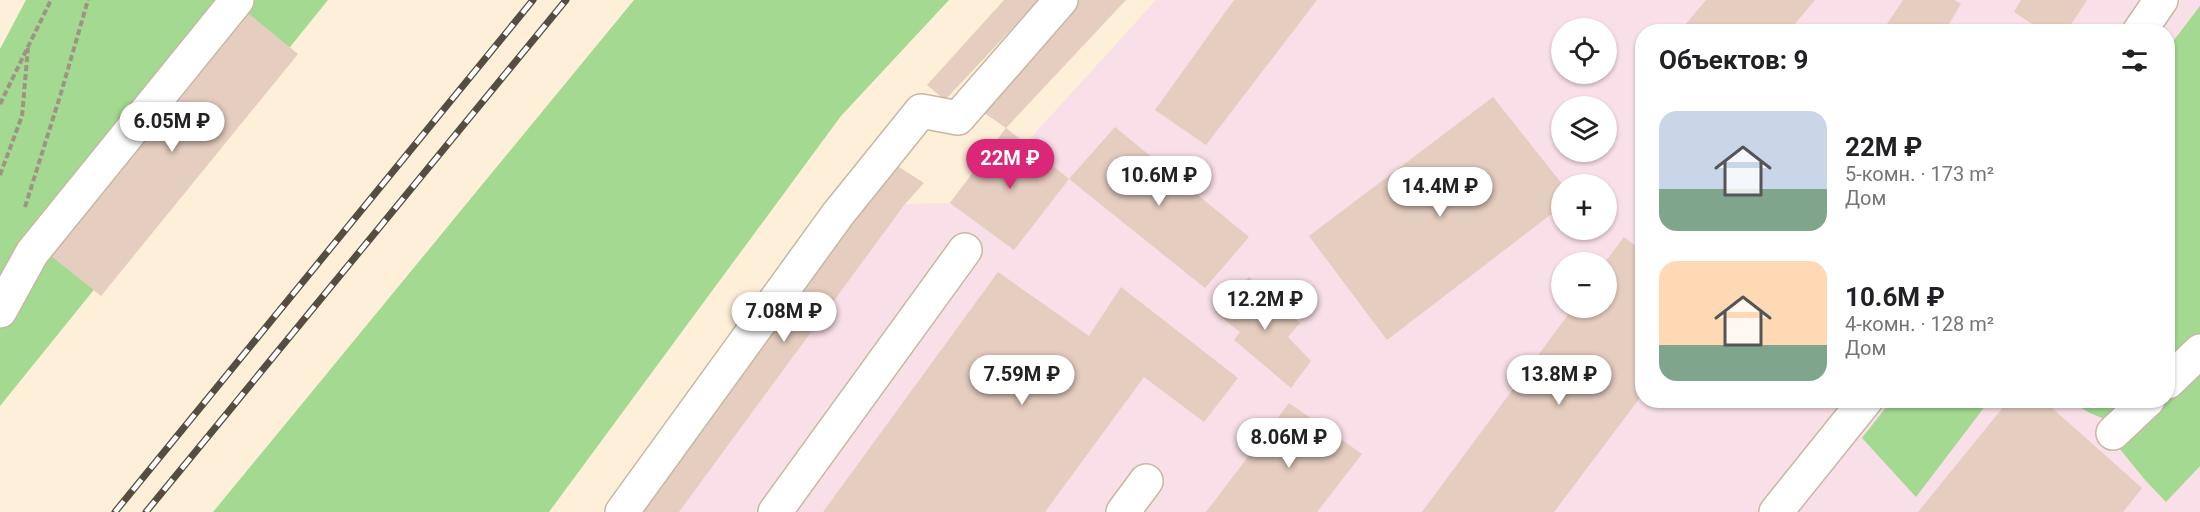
<!DOCTYPE html>
<html lang="ru">
<meta charset="utf-8">
<style>
body{margin:0;font-family:Roboto,sans-serif;background:#f6f6f6;color:#202124;height:100vh;display:flex;flex-direction:column;font-size:22px;white-space:nowrap}
*{box-sizing:border-box;margin:0}
p{font-size:20px;color:#757577}
.icon{flex:none;width:33px;height:33px;fill:none;stroke:currentColor;stroke-width:2;stroke-linecap:round;stroke-linejoin:round}
.map{position:relative;flex:1;overflow:hidden}
.drawer{position:absolute;left:1635px;top:24px;width:540px;height:384px;display:flex;flex-direction:column;background:#fff;border-radius:24px;box-shadow:0 2px 4px #0004}
.drawer>*{flex:none}
.fabs{position:absolute;left:1551px;top:18px;display:grid;gap:12px}
.fabs a{display:grid;place-items:center;width:66px;height:66px;border-radius:50%;background:#fff;box-shadow:0 2px 4px #0004;font-size:30px}
.price{position:absolute;translate:-50% -51px;padding:0 14px;border-radius:21px;background:#fff;color:#222;font-size:20px;line-height:39px;filter:drop-shadow(0 2px 3px #0008)}
.price::after{content:'';position:absolute;left:50%;top:36px;width:18px;height:14px;margin-left:-9px;background:inherit;clip-path:polygon(0 0,100% 0,50% 100%)}
.price.selected{background:#db2777;color:#fff}
ul{padding:0;list-style:none}
li{display:flex;align-items:center;gap:18px;height:150px;padding:0 24px}
li span{display:grid;place-items:center;flex:none;width:168px;height:120px;border-radius:18px;color:#555}
li>.icon{margin-inline-start:auto}
span .icon{width:72px;height:72px;fill:#fffc;stroke-width:1}
li b{font-size:26px}
h2{display:flex;justify-content:space-between;align-items:center;height:72px;padding:0 24px;font-size:26px}
.map>svg:first-child{display:block}
</style>
<div class="map">
<svg width="2200" height="512" viewBox="0 0 2200 512">
<rect width="100%" height="100%" fill="#feefd9"/>
<path fill="#f9dfe7" fill-rule="evenodd" d="M1156,0H2200V512H679L905,204L950,203L1006,128L1027,142ZM1562,28H1606V74H1562ZM1642,32H2168V400H1642ZM1562,106H1606V152H1562ZM1562,184H1606V230H1562ZM1562,262H1606V308H1562Z"/>
<g fill="#a3d990">
<polygon points="26,0 328,0 0,406 0,49"/>
<polygon points="634,0 949,0 841,116 549,512 213,512"/>
<polygon points="2200,6 2200,344 2168,374 2168,48"/>
<polygon points="2200,363 2200,466 2166,502 2146,481 2114,442 2162,401 2168,400 2168,395"/>
<polygon points="1891,401 1989,401 1916,497 1862,438"/>
<polygon points="2069,401 2138,401 2114,423 2090,413"/>
</g>
<g fill="#e5cdbf">
<polygon points="1004,0 1039,0 945,100 927,85"/>
<polygon points="1078,0 1126,0 1006,128 977,108"/>
<polygon points="1234,0 1317,0 1206,145 1155,110"/>
<polygon points="1706,0 1815,0 1788,32 1679,32"/>
<polygon points="1903,0 1954,0 1961,4 1944,32 1892,32 1885,27"/>
<polygon points="2021,0 2087,0 2066,32 2044,32 2014,12"/>
<polygon points="243,9 298,54 101,296 46,252"/>
<polygon points="1493,97 1562,184 1562,206 1387,340 1309,236"/>
<polygon points="1115,127 1249,237 1205,288 1069,179"/>
<polygon points="1006,128 1069,179 1014,250 950,203"/>
<polygon points="896,165 924,183 905,204 679,512 640,512"/>
<polygon points="1624,237 1642,251 1642,395 1554,512 1422,512 1573,308 1606,308 1606,261"/>
<polygon points="998,272 1089,336 1121,287 1238,378 1204,422 1144,377 1045,512 823,512"/>
<polygon points="1249,277 1266,295 1300,323 1288,337 1311,361 1291,388 1234,340 1240,332 1215,312"/>
<polygon points="2009,400 2043,400 2142,488 2123,512 1918,512"/>
<polygon points="1289,403 1362,454 1317,512 1206,512"/>
</g>
<g fill="none" stroke-linecap="round" stroke-linejoin="round">
<defs>
<g id="minor">
<polyline points="2139,32 2161,0"/>
<polyline points="0,311 32,253 237,0"/>
<polyline points="2168,382 2200,351"/>
<polyline points="2113,433 2148,400"/>
<polyline points="622,512 838,214 921,111 958,118 1061,0"/>
<polyline points="775,512 965,250"/>
<polyline points="1123,512 1146,481"/>
<polyline points="1776,512 1866,400"/>
</g>
</defs>
<use href="#minor" stroke="#c6b8a3" stroke-width="36"/>
<g stroke="#9f9484" stroke-width="4" stroke-dasharray="6 3" stroke-linecap="butt">
<polyline points="0,104 51,0"/>
<polyline points="0,175 22,116 28,48"/>
<polyline points="25,207 61,93 88,0"/>
</g>
<use href="#minor" stroke="#fff" stroke-width="33"/>
<defs>
<g id="rail">
<polyline points="115,512 533,0"/>
<polyline points="146,512 566,0"/>
</g>
</defs>
<use href="#rail" stroke="#554d42" stroke-width="7"/>
<use href="#rail" stroke="#fefefe" stroke-width="4.5" stroke-dasharray="14" stroke-linecap="butt"/>
</g>
</svg>
<div class="fabs">
<a><svg class="icon" aria-label="locate" viewBox="0 0 24 24"><circle cx="12" cy="12" r="6"/><path d="M12 2v4M12 18v4M2 12h4M18 12h4"/></svg></a>
<a><svg class="icon" aria-label="layers" viewBox="0 0 24 24"><path d="M12 4l9 5-9 5-9-5zM3 14l9 5 9-5"/></svg></a>
<a>+</a>
<a>−</a>
</div>
<b class="price" style="left:172px;top:153px">6.05M ₽</b>
<b class="price selected" style="left:1010px;top:190px">22M ₽</b>
<b class="price" style="left:1159px;top:207px">10.6M ₽</b>
<b class="price" style="left:1440px;top:218px">14.4M ₽</b>
<b class="price" style="left:1265px;top:331px">12.2M ₽</b>
<b class="price" style="left:784px;top:343px">7.08M ₽</b>
<b class="price" style="left:1022px;top:406px">7.59M ₽</b>
<b class="price" style="left:1559px;top:406px">13.8M ₽</b>
<b class="price" style="left:1289px;top:469px">8.06M ₽</b>
<section class="drawer">
<h2>Объектов: 9<svg class="icon" aria-label="filters" viewBox="0 0 24 24"><path d="M4 7h16M4 17h16"/><circle cx="9" cy="7" r="2"/><circle cx="15" cy="17" r="2"/></svg></h2>
<ul>
<li><span style="background:linear-gradient(#c9d6e8 65%,#7fa58c 0)"><svg class="icon" aria-label="home" viewBox="0 0 24 24"><path d="M3 11l9-7 9 7M6 9v11h12V9"/></svg></span><div><b>22M ₽</b><p>5-комн. · 173 m²</p><p>Дом</p></div></li>
<li><span style="background:linear-gradient(#ffd9b3 70%,#7fa58c 0)"><svg class="icon" aria-label="home" viewBox="0 0 24 24"><path d="M3 11l9-7 9 7M6 9v11h12V9"/></svg></span><div><b>10.6M ₽</b><p>4-комн. · 128 m²</p><p>Дом</p></div></li>
</ul>
</section>
</div>
